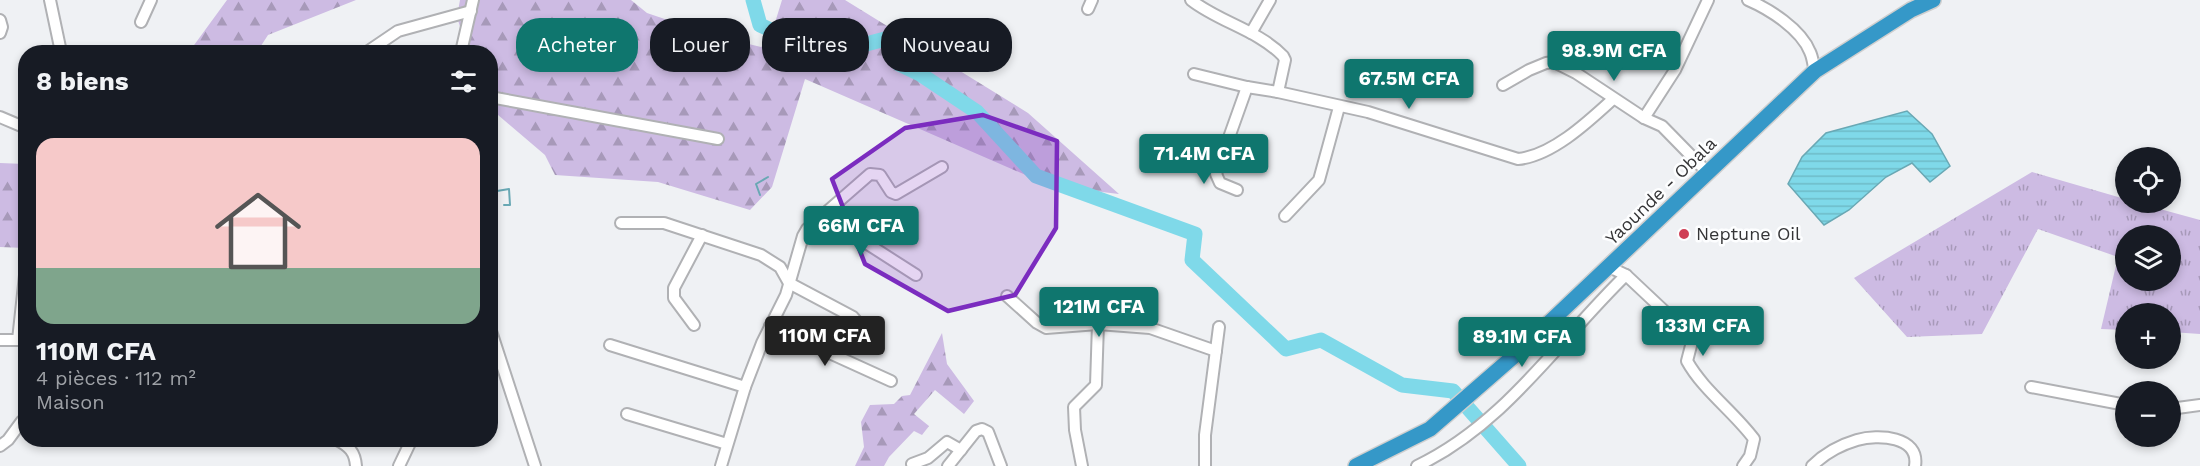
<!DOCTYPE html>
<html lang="fr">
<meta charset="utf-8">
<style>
body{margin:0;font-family:"Work Sans",sans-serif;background:#242831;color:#f1f3f6;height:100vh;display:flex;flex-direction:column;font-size:22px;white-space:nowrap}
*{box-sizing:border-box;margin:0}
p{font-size:20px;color:#9ea1a6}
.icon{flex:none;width:33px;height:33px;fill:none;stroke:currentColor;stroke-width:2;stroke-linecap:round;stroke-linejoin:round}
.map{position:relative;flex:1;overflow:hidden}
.drawer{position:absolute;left:18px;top:45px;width:480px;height:402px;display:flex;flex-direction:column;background:#171b24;border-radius:24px;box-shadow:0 3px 9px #0003}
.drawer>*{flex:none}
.top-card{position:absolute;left:516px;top:18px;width:570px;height:54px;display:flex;gap:12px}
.controls{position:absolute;left:2115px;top:147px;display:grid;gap:12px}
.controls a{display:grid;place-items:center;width:66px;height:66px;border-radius:50%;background:#171b24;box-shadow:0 3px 9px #0003;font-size:30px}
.price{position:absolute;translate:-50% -51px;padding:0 14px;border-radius:6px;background:#0f766e;color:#fff;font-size:20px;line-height:39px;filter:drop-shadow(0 2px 3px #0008)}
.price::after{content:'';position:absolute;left:50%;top:36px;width:18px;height:14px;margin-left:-9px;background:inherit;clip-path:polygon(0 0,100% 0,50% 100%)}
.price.active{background:#222;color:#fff}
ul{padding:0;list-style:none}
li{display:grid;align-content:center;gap:12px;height:318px;padding:0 18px}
li span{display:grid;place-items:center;height:186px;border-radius:18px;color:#555}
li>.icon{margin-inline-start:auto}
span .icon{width:108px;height:108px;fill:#fffc;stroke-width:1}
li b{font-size:26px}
h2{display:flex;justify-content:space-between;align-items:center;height:72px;padding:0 18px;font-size:26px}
.tag{padding:0 21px;border-radius:24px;background:#171b24;box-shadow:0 3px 9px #0003;font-size:21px;line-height:54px}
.tag.active{background:#0f766e;color:#fff}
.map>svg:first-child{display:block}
</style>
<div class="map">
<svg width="2200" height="466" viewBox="0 0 2200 466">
<defs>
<pattern id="grass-tufts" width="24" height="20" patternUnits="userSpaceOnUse" patternTransform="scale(1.5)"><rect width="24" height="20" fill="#cdbbe3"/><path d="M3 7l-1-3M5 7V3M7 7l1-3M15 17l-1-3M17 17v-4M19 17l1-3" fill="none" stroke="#a799b9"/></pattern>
<pattern id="forest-firs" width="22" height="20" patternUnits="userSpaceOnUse" patternTransform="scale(1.5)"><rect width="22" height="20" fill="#cdbbe3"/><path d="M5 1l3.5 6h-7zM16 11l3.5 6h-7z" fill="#a799b9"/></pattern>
<pattern id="water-rules" width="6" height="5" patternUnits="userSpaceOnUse" patternTransform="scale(1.5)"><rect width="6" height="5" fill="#7fd9e9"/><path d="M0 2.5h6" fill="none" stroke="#6ebbc8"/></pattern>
</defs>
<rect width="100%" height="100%" fill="#eff1f4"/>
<path fill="url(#grass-tufts)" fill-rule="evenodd" d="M2032,172L2125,199L2126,202L2138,203L2200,220V334L2171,332L2170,314H2126L2125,330L2101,329L2118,257L2038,229L1982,334L1907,337L1854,278ZM2126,236H2170V280H2126Z"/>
<g fill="url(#forest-firs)">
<polygon points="227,0 356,0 268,35 257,52 189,52"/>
<polygon points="460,0 631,0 647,13 712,35 761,47 769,42 782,0 845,0 1028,113 1119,194 1051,186 805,79 772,187 750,210 658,182 555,175 545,155 491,109 490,52 468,52 457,17"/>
<polygon points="0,163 25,164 25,248 0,247"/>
<polygon points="942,333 947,364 974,401 964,414 935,390 914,414 929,426 922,435 914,431 889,457 884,466 855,466 864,447 861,422 870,405 894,404 902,396 910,395"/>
</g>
<polygon fill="url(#water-rules)" stroke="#69a8b4" stroke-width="1.5" points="1907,111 1932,134 1950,166 1930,182 1912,163 1886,177 1849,210 1824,225 1788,184 1802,157 1826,133"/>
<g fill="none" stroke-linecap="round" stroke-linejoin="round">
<g stroke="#69a8b4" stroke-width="2">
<polyline points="497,191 509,189 510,205 504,205"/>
<polyline points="760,195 756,184 768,177"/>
</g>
<polyline stroke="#7fd9e9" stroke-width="15" points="753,0 760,25 825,55 885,39 899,64 920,74 977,112 1036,176 1195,234 1192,260 1286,349 1321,340 1402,385 1453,391 1519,466"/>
<defs>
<g id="minor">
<polyline points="50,0 61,52"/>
<path d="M1191,0C1219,22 1258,30 1283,56L1285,60L1278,92"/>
<path d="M1748,0C1769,9 1801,29 1810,52C1813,58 1813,65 1815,71"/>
<polyline points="1088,9 1092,0"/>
<polyline points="0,20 2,27 0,33"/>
<polyline points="141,22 151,0"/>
<polyline points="1251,33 1270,0"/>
<polyline points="367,52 398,31 471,11"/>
<polyline points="461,52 473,0"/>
<path d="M1194,74L1247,87L1278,92L1368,112L1518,159C1552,156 1589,121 1613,99"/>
<polyline points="1503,85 1529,70 1546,63 1554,62 1576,73 1644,118 1662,126 1708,173"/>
<polyline points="490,97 718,139"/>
<polyline points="0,117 26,128"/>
<polyline points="1644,118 1675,70 1708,0"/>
<polyline points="1172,146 1222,157"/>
<polyline points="1237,190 1220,183 1216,174 1247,87"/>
<polyline points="826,214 847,235 863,241 916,275"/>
<polyline points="1285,216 1319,180 1339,107"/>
<polyline points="621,223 664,223 761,255 780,267 789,283 853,317 873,340"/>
<path d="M1609,267L1626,275L1693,338L1687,361C1703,390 1734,412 1754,439L1750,456L1743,466"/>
<polyline points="1007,296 1037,323 1046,328 1098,324 1150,328 1216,351"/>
<polyline points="694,325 674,298 674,288 702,235"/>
<polyline points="770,326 891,381"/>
<polyline points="490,328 535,466"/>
<polyline points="0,340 24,340"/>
<polyline points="18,340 26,266"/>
<polyline points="610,345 745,387"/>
<polyline points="2031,387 2126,405"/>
<polyline points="2170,409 2200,405"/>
<polyline points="627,414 727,444"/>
<path d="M337,440C349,446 355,452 356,466"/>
<polyline points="0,446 8,440 22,421"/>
<polyline points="912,464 928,458 947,442 961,450"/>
<polyline points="399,466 410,443 409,440"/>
<polyline points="721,466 745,387 762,343 786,295 803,236 807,229 870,174 880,175 891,192 896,194 942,167"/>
<polyline points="948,466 976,431 982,429 988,432 1001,466"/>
<polyline points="1082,466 1075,430 1074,407 1096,385 1098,324"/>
<polyline points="1205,466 1205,435 1219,327"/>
<path d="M1417,466C1505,424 1558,341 1626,275"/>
<path d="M1812,466C1824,454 1840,445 1857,440C1878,434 1920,436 1915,466"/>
</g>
<polyline id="highway" points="1356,466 1430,429 1514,356 1815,71 1911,10 1933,0"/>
</defs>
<use href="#minor" stroke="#b0b1b4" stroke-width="14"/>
<use href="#highway" stroke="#cfcfcf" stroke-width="18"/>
<use href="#minor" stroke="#fff" stroke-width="10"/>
<use href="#highway" stroke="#3598c8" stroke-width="15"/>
</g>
<path fill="#7b2cbf" fill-opacity="0.2" stroke="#7b2cbf" stroke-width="4.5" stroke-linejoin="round" d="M983,115L1057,141L1056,228L1015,295L948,311L865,264L832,179L905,128Z"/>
<circle fill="#cf3f55" stroke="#fdfeff" stroke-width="2" cx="1684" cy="234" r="6"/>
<g text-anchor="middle" stroke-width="5" stroke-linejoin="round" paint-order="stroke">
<g font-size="18" fill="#353537" stroke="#fdfeff">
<text transform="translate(1661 191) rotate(-44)" y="6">Yaounde - Obala</text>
</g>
<g font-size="18" fill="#353537" stroke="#fdfeff" text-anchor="start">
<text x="1696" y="240">Neptune Oil</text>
</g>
</g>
</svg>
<div class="controls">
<a><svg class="icon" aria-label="locate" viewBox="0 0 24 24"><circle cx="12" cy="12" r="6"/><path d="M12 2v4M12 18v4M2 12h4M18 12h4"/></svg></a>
<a><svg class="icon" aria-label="layers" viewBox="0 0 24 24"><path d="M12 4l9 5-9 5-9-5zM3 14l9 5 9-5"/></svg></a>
<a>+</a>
<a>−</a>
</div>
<b class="price" style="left:1614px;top:82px">98.9M CFA</b>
<b class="price" style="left:1409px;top:110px">67.5M CFA</b>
<b class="price" style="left:1204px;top:185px">71.4M CFA</b>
<b class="price" style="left:861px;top:257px">66M CFA</b>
<b class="price" style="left:1099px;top:338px">121M CFA</b>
<b class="price" style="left:1703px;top:357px">133M CFA</b>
<b class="price active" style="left:825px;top:367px">110M CFA</b>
<b class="price" style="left:1522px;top:368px">89.1M CFA</b>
<div class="top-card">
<a class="tag active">Acheter</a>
<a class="tag">Louer</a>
<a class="tag">Filtres</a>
<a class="tag">Nouveau</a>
</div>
<section class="drawer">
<h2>8 biens<svg class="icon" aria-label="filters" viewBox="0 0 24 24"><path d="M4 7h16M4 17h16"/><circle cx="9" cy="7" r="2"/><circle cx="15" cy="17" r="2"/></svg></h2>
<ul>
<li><span style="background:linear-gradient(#f6c9c9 70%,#7fa58c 0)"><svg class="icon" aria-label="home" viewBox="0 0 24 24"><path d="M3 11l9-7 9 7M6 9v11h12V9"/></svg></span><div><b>110M CFA</b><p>4 pièces · 112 m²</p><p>Maison</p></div></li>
</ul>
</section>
</div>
